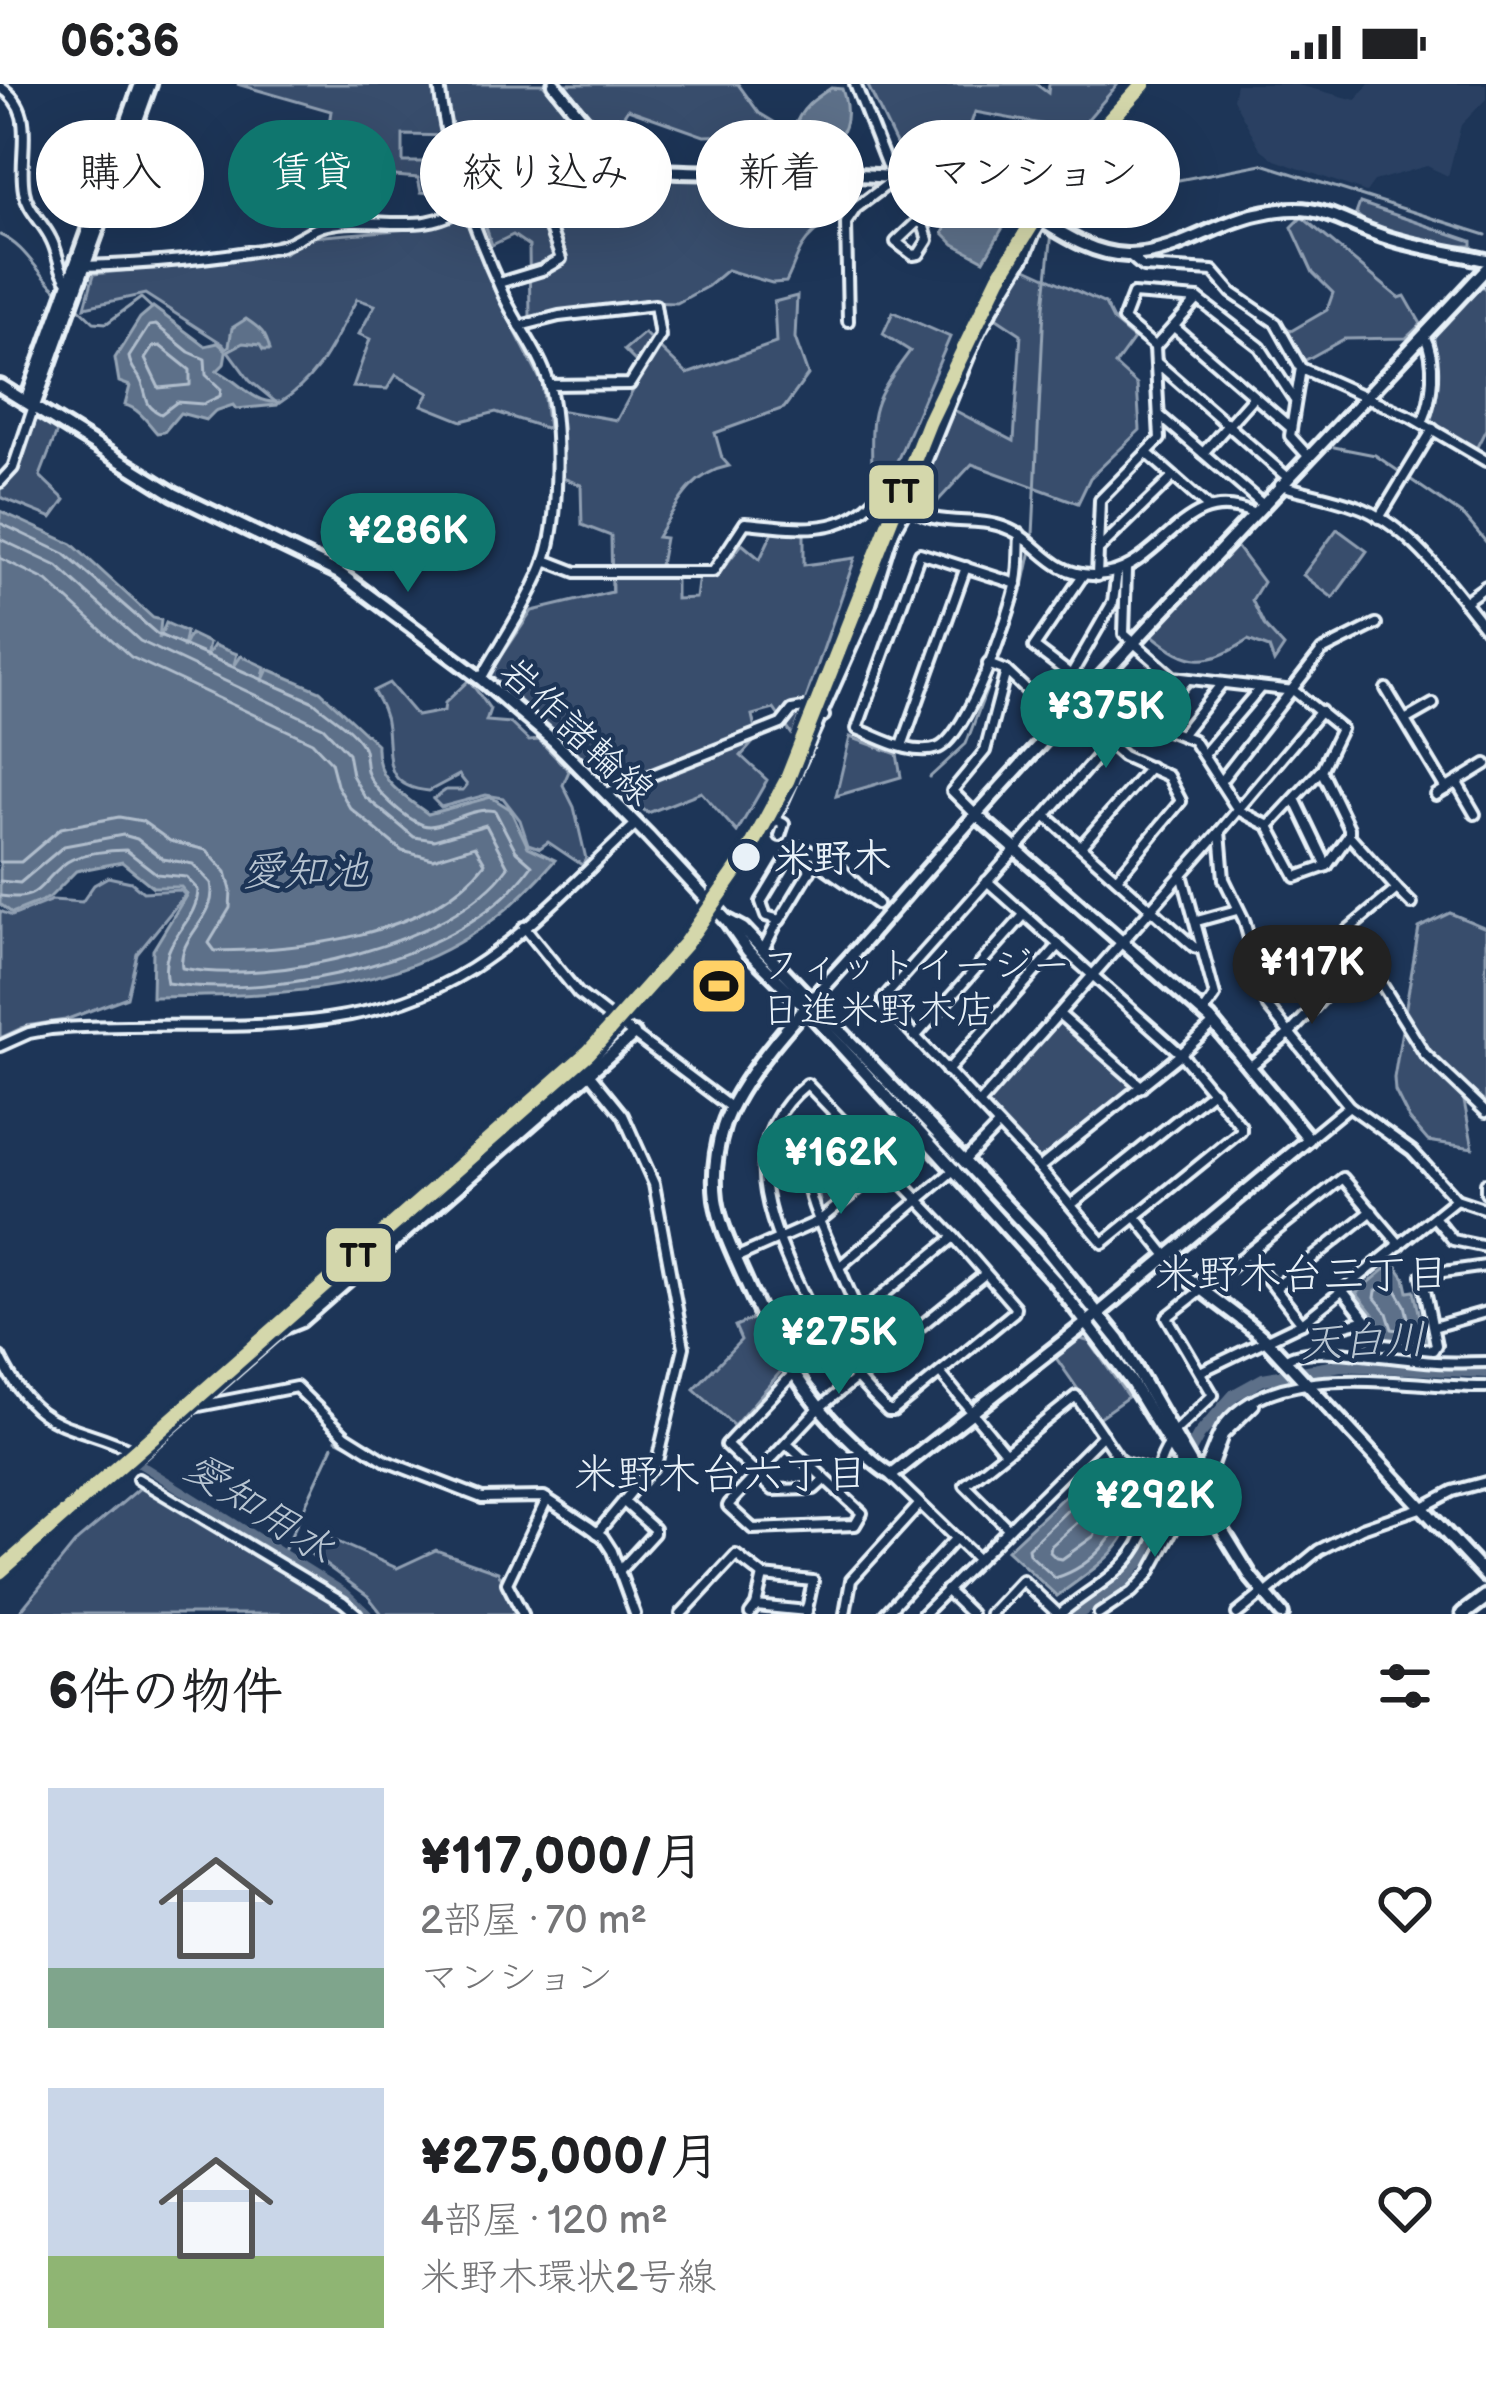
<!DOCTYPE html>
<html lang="ja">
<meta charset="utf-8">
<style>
body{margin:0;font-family:"Balsamiq Sans","Klee One",sans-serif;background:#f2f2f2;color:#202124;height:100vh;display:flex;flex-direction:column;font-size:45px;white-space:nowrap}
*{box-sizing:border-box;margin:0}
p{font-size:39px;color:#757577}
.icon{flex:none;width:66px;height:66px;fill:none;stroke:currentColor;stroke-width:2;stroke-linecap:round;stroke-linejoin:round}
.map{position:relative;height:1530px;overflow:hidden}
.details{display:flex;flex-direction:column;background:#fff;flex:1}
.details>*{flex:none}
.hud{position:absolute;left:36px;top:36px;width:1416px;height:108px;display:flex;gap:24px}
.price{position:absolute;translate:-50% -102px;padding:0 27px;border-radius:42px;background:#0f766e;color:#fff;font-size:39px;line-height:78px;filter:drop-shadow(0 3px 6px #0008)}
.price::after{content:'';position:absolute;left:50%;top:72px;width:36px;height:27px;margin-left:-18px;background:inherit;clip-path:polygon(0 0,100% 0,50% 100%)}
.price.active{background:#222;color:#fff}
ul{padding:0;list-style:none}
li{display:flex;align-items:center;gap:36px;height:300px;padding:0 48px}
li span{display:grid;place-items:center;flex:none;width:336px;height:240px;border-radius:0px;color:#555}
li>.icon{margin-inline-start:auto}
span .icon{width:144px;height:144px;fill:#fffc;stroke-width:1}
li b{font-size:51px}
h2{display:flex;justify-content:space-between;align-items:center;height:144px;padding:0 48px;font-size:51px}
.chip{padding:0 42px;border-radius:54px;background:#fff;box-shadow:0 12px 48px #0002;font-size:42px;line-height:108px}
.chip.active{background:#0f766e;color:#fff}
.status{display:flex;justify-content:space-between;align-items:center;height:84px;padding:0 60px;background:#fff;direction:ltr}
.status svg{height:33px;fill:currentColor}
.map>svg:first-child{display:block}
</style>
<div class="status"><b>06:36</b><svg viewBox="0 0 49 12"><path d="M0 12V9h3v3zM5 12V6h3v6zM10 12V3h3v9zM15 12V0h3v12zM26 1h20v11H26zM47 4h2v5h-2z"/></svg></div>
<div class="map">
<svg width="1486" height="1530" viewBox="0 0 1486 1530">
<rect width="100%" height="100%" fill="#1d3557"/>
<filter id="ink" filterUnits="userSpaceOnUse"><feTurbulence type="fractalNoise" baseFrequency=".00833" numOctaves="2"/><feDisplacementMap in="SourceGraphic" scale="24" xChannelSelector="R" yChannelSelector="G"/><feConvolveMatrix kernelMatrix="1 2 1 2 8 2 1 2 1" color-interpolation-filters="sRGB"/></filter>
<g filter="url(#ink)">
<polygon fill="#2a4162" points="1236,0 1294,0 1356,16 1369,0 1486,0 1486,15 1461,41 1448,92 1427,82 1374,97 1366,108 1275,76 1260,64 1233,15"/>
<g fill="#374d6c" stroke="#909fb2" stroke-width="3">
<path d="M237,0H543L606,77L640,92L850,97C849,142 821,133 802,163C796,173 792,187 786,198L772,199L727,186L708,202L677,219L640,218L530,233L529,162L513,151L492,161L455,52L403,51V78H448L454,99L444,110L421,108L418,94L395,92L326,60L331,27Z"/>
<polygon points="564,0 738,0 759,29 774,38 769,50 704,52 628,25 609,54"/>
<polygon points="867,0 1036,0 1048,9 1049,0 1118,0 1044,86 1052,42 975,28 957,80 896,79 897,62"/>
<path d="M1360,119L1472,157V162C1435,163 1385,156 1356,130Z"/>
<path d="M467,131L496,210L542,299L548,345L496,328L462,337L422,321L429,309L396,291L387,305L353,303L370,255L359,250L375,221L357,215C332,259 323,291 278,320L250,297L223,260L145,210L85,223L94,190L284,169L312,153L422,144Z"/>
<polygon points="1302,133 1399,214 1405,212 1421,240 1406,254 1344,255 1302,278 1281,244 1285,242 1291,247 1327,226 1333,209 1313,189 1292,143"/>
<polygon points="1022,182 1105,220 1114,238 1134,255 1115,281 1137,301 1140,346 1090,394 1078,419 972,380 936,419 916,408 954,326 1014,357 1021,250 991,230"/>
<polygon points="1482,202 1486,206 1486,345 1476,365 1426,336 1435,300 1434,250"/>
<path d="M797,212L795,254L808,291L784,324L715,349L722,374L729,382C690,390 677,421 657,453L665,454L658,492H676V515L696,514L699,491L721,487L742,460L760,475L774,445L804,448V481L855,474L793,652L774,625L752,631L757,654L741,672L767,696L737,748L701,708L648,729L605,697L489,591L532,527L612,508L611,452L582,441L581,401L560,393L558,326L617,336L644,286L624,266L644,249L687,290L776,259L774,218Z"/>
<path d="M893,228L950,253L888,398L872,392C871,324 869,322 910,267L883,250Z"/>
<polygon points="37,333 58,345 40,392 65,416 52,434 0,413 0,401 16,389"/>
<polygon points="1337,445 1367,467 1333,514 1303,491"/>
<path d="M1236,462L1263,498L1252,516L1264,541L1284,563L1274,578L1269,564L1248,556C1207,583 1190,582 1152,551Z"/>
<path d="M469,596L490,625L486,637L510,639L529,657L539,656L569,687L563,701L574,723L586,775L582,781L548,758L540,764L528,760L520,736L503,714L486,711L441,723L433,715L446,706H463L467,701L459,691L429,707C385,703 390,678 387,644C386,630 380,619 373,607L389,599L417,632L444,627L445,619Z"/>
<polygon points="850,653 897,670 901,693 836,712"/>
<polygon points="108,793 131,798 143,808 180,806 185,811 137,870 127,913 65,936 26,942 0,954 0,827 12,832 52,816 82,818 94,801"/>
<polygon points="1450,829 1486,844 1486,1026 1462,1007 1473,1064 1428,1057 1409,1035 1395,1007 1394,994 1419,844"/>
<polygon points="1062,936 1135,1004 1038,1078 985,1019"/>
<polygon points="824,1053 865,1095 823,1131 814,1088"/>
<polygon points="755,1234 782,1286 734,1342 694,1305 741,1256 735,1242"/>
<polygon points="1078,1254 1090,1258 1128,1313 1098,1334 1054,1271"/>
<polygon points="141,1403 285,1475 352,1530 18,1530 77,1457"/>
<polygon points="315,1448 397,1484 436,1466 498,1488 521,1530 382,1530 368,1512 308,1468"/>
</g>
<g fill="#5d7089" stroke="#95a4b5" stroke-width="3">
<path d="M831,4L842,5C849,25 849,44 834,59L800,52L794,44C801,24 814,15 831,4Z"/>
<polygon points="961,121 1004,127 1008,135 984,176 954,160 943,149 954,126"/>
<path d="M153,223L205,262L218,259L225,265L229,262L232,244L246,235C261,245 266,249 270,266H263L260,261L243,259L226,268L224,280L217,287C239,296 252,320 278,318L277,321L236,325L233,321L215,327L206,336L180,329L164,348L157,349C148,339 139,324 125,321L130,302L119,298L115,274L140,234Z"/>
<path d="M0,427L72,460L153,534L161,536L159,555L166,539L186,548L183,564L190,550L209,559L206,574L214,561L237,570L233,584L241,572L265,583L262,598L268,585L320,607L377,660C375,696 402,711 428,730L491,713L510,725L528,763L555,776C444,909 311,911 152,913L153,866L187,810L181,803H153L122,778L76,787L49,814L12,829L0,820Z"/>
<polygon points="1394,1178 1405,1194 1408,1208 1414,1207 1427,1262 1381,1258 1376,1234 1356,1209"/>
<path d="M1106,1373L1118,1388L1149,1395C1124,1466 1116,1469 1057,1512L1007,1466Z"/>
</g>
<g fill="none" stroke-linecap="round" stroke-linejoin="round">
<g stroke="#b0bdcc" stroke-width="3">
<path d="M156,241L189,268L205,275L206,291L221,305L220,312L203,320L177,318L161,330C144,322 148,315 142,299C138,288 131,286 129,273L149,242Z"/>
<polygon points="160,262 190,286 190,301 159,304 145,275 153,263"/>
<path d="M0,439L65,470L157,550L314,618C329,632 353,644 363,663C366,670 365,682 368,690C376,708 404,734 423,741C441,747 470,721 495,727L516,767L532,781C465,878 277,916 167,899C157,854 197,842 198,806L186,793L157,790L126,766C110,766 81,769 67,778C36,800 44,818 0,812"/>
<path d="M0,455L57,482L140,557L323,643L348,669L352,691L364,712L414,753L434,756L486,741L508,783C452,861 272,902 182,884C177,851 219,834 211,799L193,780L163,775L137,755L123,751L64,762L20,799L0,797"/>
<path d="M0,474L47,497L131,573L312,658L331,678L337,701L350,724L402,767L433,775L475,762L485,779C429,853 299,866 215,867L209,859L230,824L231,806L226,788L206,766L170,757L142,737L119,733L61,744L21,778H0"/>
<polygon points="1387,1199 1393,1201 1405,1221 1410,1242 1406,1247 1392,1245 1387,1229 1375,1214 1376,1207"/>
<path d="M1101,1394L1131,1406C1125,1445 1093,1483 1055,1494L1029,1470L1028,1464Z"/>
<polygon points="1106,1413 1112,1421 1094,1452 1062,1475 1056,1474 1050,1468 1051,1462"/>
</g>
<g stroke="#95a4b5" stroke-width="3">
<polyline points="1055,138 1068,124 1116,108 1262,80 1486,151"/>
<path d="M0,151C28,163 38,193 63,211"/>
<polyline points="75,220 94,238 107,239 141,214 152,224"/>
<polyline points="1334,363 1375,371 1465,433 1486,458"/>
<polyline points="1033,451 1044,223 1052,148"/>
<polyline points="999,576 1022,507 1032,462"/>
<polyline points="930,693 966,660 994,586"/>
<polyline points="336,1355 392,1383"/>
<polyline points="441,1401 455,1410 481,1417"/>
<polyline points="550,1422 601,1457"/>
<polyline points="283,1469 333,1362"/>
</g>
<polyline stroke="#5d7089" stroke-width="8" points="119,1367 346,1509 368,1530"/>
<polyline stroke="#5d7089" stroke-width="12" points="1077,1530 1116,1506 1142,1475 1179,1387 1199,1351 1234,1311 1263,1295 1341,1281 1486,1288"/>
<defs>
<g id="minor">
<path d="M439,0C446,70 474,146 503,210C516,240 540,268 549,300C560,343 559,432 546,473C533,513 501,558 481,595"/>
<polyline points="855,0 891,92"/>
<path d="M0,3C39,27 17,68 24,107C27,126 43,138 51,155C59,170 58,186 69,199"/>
<polyline points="923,140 917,138 896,158 913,171 919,170 928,156 923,140 947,100"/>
<polyline points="1129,171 1143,183 1213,187 1232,209 1276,239 1301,284 1411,333 1486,377"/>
<path d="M84,182C148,180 213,175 276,163C294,160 308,145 327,141C373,130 430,155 469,118"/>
<polyline points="499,199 542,186 561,175 546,134 558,121 595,103 619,72"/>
<polyline points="848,237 846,139 856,124 889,99 889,94"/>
<polyline points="520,242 559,232 655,221 660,252 630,300 549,301"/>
<polyline points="1174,243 1291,344"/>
<polyline points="1155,263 1123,236 1133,210 1198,215 1260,263 1294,315"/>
<polyline points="1156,278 1287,393"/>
<polyline points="1301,284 1290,352 1309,373"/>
<polyline points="1159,331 1262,420"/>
<path d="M1422,339C1433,314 1437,276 1424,251"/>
<polyline points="1147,369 1208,423"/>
<polyline points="1203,369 1253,313"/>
<polyline points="0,398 13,384 34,322"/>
<path d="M1280,401C1307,409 1338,414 1364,425C1415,448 1452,503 1486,545"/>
<path d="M909,420C930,444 969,433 997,441C1039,452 1046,490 1092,491C1161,493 1180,396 1254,430"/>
<polyline points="1379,434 1433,345"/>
<polyline points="1100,464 1173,393"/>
<path d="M545,476L576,488H713L745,439C801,444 851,455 885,401L894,408"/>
<polyline points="1126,486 1124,550 1173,593 1294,607 1341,645 1321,686 1269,742"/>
<polyline points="1083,491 1034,563 1071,591 1113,518 1117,488"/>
<polyline points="1097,492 1100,416 1160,355 1155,263 1198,215"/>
<path d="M1017,500L920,469L857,645C881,654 912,673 938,664C967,652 1011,530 1017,497C1020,482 1019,465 1020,450"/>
<polyline points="1464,518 1486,502"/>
<polyline points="988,580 1006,587 1059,637"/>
<polyline points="1097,597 1144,637 1193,656 1238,726 1269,742 1296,793 1327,782 1349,751 1349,744 1321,686"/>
<polyline points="1386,605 1446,705"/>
<polyline points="1125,621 1160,582"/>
<polyline points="1071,626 1123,672 1168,692 1181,717 1117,794"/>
<polyline points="1321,627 1220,747 1224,795 1244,836 1268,923 1349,1022 1412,1067 1456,1115 1486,1125"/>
<polyline points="1405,636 1433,620"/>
<polyline points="1150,639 1186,597"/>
<polyline points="1181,651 1222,599"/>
<polyline points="902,662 966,483"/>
<polyline points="1203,671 1260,604"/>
<polyline points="1220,698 1322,567 1376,540"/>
<polyline points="1457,699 1475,730"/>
<polyline points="607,709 781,640 792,626 803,624 824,632"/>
<polyline points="1436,711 1486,680"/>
<polyline points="1295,715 1327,782"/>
<polyline points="975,730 952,707 985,667 1006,587"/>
<polyline points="1046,732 1194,863 1202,865"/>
<polyline points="1349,751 1397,805 1348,846 1425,970 1486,1028"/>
<polyline points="780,752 784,740 775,735 871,520 893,449 909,420 979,248 1026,171 1040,136"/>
<polyline points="1081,762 1150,683"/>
<polygon points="801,763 834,778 877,820 821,781 812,783 780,836 766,832 761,818 791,768"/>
<polyline points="793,768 806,772 810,788"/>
<polyline points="1182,790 1215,912 1203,929"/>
<path d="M987,797L1181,970L1241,1042V1047L1103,1159L1039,1084L883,918V915C958,830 1034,746 1108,660"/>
<polyline points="1397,805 1412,820"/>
<polyline points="1197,837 1237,826"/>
<polyline points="524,843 578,909 610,934"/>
<polyline points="763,866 778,837"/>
<polyline points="1311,866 1340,896"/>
<polyline points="1059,930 1142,1003"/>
<polyline points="625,944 730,1023"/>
<polyline points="915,953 1024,831"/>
<path d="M0,962L29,949L51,945C192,933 344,965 471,885C532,846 583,789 636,740"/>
<polyline points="1252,981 1289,950 1364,870"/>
<polyline points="947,987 1059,861"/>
<polyline points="589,989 623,1031 654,1100 684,1263 657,1377 597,1449"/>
<path d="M807,1000L954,1153L1015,1223L1014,1228L893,1327H888C841,1282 817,1244 791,1184C762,1118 742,1052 807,1000Z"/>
<polyline points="979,1020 1220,747"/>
<path d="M836,1031C792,1078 806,1107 829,1160C839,1183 849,1207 859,1230"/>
<polyline points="1309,1055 1349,1022"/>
<polyline points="966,1075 998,1042"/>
<polyline points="1039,1084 1181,970 1214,939"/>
<polyline points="1486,1099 1486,1108"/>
<polyline points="1071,1121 1213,1007"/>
<polyline points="1135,1132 1168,1173"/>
<polyline points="1434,1133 1453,1156 1486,1163"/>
<polyline points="1247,1169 1302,1239"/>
<polyline points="735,1174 819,1137 886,1082"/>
<polyline points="839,1183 955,1085"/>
<polyline points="1275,1204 1372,1127"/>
<polyline points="1343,1207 1366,1236 1374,1260 1433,1266 1436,1261 1422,1191 1486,1182"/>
<polyline points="1339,1243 1366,1236"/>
<polyline points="1433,1243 1486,1228"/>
<polyline points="826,1257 954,1153"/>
<path d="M0,1273C40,1355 73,1335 140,1370L282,1246L302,1238L357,1190"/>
<path d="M1285,1276C1309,1257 1404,1277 1437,1278C1454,1279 1470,1278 1486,1278"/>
<polyline points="1200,1288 1302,1239 1456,1115"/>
<polyline points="940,1289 1005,1368"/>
<polyline points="792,1291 726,1361 773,1406 814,1405 825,1395"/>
<polyline points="194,1323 296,1303 346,1352 386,1377 482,1414 544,1413 588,1442 603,1453 612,1467 635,1530"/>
<polyline points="1175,1347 1213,1311 1167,1233 1343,1094 1400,1161"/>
<polyline points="786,1359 862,1429 855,1441 753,1445 728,1422 729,1420 818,1325 985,1190"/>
<polyline points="1212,1381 1223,1351 1254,1321"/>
<path d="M1199,1391C1211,1376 1213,1356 1224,1341C1277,1273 1411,1304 1486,1303"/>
<polyline points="891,1392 976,1474"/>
<polyline points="138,1395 343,1518 357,1530"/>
<polyline points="1007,1443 965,1401 1076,1312 1121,1378 1157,1389"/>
<polyline points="619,1487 654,1449 654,1445 624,1418"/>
<polyline points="946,1506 971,1530"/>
<polyline points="1269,1507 1319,1466 1362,1444 1423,1423 1453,1407 1486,1398"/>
<polyline points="756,1522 807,1527"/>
<polyline points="523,1530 507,1499 547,1415"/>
<polyline points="681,1530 736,1471 763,1492 813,1497 806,1530"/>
<polyline points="750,1530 756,1522 763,1492"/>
<polyline points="845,1530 851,1496 919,1421"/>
<polyline points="885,1530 955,1455"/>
<polyline points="923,1530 1103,1351"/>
<polyline points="990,1530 1022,1496 1058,1530"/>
<path d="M1060,1530C1089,1505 1127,1489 1143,1452C1156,1423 1151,1386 1169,1361"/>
<polyline points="1099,1530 1132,1508 1149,1490 1196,1403"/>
<polyline points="1237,1530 1263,1509"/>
</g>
<g id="tertiary">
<path d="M554,0C585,38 609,77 660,87C765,93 875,82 978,106C1031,119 1070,169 1127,171C1172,172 1215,139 1257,130C1323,115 1333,137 1388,154C1420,164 1454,169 1486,176"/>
<polyline points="26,318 141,0"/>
<polyline points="34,322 150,0"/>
<path d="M975,730L1210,935L1309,1055L1088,1238L892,1391C879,1384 868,1373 857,1363C802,1313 772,1258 743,1191C732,1166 720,1142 716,1115C713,1091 716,1066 723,1043C741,984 829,899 871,850C1068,621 1280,406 1486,185"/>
<path d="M1168,1173C1195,1207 1236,1227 1268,1258L1486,1492"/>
<polyline points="357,1190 634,950"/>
</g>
<g id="secondary">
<polyline points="0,302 174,410 339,489 481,595 554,657 648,752 727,837 748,867 806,924 1055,1197 1132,1299 1251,1493 1282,1530"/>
<polyline points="730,838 743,845 1038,1155 1119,1256 1220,1430"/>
</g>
<polyline id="primary" points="1463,1530 1486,1513"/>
</defs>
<use href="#minor" stroke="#e8f1f8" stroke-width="16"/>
<use href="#tertiary" stroke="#e8f1f8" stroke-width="20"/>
<use href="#secondary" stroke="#e8f1f8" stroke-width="20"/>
<use href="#primary" stroke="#e8f1f8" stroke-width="21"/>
<use href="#minor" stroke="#1d3557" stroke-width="8"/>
<use href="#tertiary" stroke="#1d3557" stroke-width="10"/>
<use href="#secondary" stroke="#1d3557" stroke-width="10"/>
<use href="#primary" stroke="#1d3557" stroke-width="12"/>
<defs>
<polyline id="rail-1" points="0,1487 589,968 685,860 747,771 787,696 929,338 999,193 1041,125 1088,60 1143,0"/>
</defs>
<use href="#rail-1" stroke="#1d3557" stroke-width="24"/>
<use href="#rail-1" stroke="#d4d7ab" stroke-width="15"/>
</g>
</g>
<defs>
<symbol id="stadium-square" viewBox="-11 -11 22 22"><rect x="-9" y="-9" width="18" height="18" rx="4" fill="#ffd166" stroke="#1d3557"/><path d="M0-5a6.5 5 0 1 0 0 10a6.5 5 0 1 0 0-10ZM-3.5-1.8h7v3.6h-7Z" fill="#111"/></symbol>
</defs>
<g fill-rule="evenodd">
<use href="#stadium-square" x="686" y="869" width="66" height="66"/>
</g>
<circle fill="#e8f1f8" stroke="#1d3557" stroke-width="4.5" cx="746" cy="773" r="16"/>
<g text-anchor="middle" stroke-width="9" stroke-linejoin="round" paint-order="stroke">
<g font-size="39" fill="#e8f1f8" stroke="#1d3557">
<text transform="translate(578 646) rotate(43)" y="14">岩作諸輪線</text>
</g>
<g font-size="39" font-weight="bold" fill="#e8f1f8" stroke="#1d3557" text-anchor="start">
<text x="774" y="787">米野木</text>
</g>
<g font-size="39" fill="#e8f1f8" stroke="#1d3557" text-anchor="start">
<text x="761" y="894">フィットイージー<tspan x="761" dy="45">日進米野木店</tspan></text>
</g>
<g font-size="42" font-style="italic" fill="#b7c4d1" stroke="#1d3557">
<text x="305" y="801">愛知池</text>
<text transform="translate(1363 1256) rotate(-2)" y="15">天白川</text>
<text transform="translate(260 1423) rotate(33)" y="15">愛知用水</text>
</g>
<g font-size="42" fill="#e8f1f8" stroke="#1d3557">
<text x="1302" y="1204">米野木台三丁目</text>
<text x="721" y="1404">米野木台六丁目</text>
</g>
</g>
<g stroke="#1d3557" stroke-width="4.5">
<rect x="867" y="379" width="69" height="58" rx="12" fill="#d4d7ab"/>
<rect x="324" y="1142" width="69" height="58" rx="12" fill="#d4d7ab"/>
</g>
<g font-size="33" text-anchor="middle" font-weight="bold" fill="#111">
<text x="901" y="419">TT</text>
<text x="358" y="1183">TT</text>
</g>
</svg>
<b class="price" style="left:408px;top:511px">¥286K</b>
<b class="price" style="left:1106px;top:687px">¥375K</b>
<b class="price active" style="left:1312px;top:943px">¥117K</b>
<b class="price" style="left:841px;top:1133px">¥162K</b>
<b class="price" style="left:839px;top:1313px">¥275K</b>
<b class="price" style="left:1155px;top:1476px">¥292K</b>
<div class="hud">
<a class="chip">購入</a>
<a class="chip active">賃貸</a>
<a class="chip">絞り込み</a>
<a class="chip">新着</a>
<a class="chip">マンション</a>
</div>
</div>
<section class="details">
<h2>6件の物件<svg class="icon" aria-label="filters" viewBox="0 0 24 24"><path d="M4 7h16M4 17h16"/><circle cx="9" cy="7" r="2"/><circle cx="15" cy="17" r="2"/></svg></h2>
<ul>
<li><span style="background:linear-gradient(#c9d6e8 75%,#7fa58c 0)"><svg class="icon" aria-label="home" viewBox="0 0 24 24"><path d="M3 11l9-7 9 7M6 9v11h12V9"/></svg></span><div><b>¥117,000/月</b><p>2部屋 · 70 m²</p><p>マンション</p></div><svg class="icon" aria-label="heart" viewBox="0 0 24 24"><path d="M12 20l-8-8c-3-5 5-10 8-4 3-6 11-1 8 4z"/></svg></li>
<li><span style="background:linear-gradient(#c9d6e8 70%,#8fb573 0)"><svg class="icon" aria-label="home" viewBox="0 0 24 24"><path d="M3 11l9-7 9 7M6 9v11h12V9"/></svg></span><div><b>¥275,000/月</b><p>4部屋 · 120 m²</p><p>米野木環状2号線</p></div><svg class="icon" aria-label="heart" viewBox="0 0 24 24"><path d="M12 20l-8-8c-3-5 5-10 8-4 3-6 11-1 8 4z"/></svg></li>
</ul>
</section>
